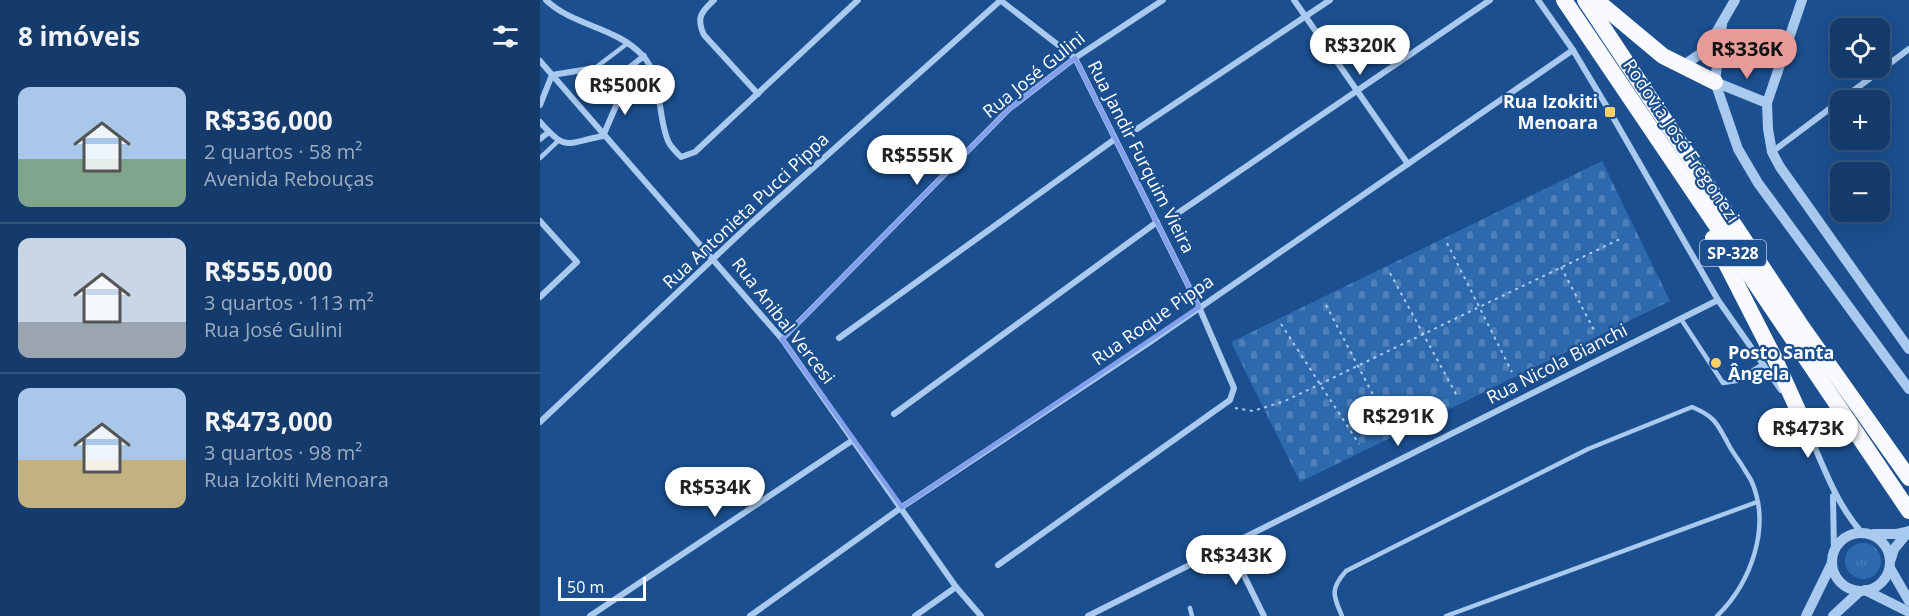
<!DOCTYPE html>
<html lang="pt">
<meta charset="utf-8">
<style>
body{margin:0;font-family:"Open Sans",sans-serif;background:#214673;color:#f1f3f6;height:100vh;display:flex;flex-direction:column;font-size:22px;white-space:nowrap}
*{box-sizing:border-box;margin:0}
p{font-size:20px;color:#9dadc1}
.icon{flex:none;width:33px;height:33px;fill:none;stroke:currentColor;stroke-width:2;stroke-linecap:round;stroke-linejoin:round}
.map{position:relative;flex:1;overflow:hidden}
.panel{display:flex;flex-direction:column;background:#143b6b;width:540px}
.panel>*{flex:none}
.buttons{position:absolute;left:1290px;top:18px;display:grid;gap:12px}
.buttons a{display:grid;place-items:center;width:60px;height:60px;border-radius:12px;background:#143b6b;box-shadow:0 6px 24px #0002,0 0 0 2px #33557e;font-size:30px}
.scale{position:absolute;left:18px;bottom:15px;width:88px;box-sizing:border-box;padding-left:6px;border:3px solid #fff;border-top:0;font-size:16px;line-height:21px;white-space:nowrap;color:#fff;-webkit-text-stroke:4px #1b4f8f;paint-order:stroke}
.price{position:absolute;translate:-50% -51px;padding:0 14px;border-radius:21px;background:#fff;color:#222;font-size:20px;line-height:39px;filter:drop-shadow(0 2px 3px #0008)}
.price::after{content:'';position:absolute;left:50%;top:36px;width:18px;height:14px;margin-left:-9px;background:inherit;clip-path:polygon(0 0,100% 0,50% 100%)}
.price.selected{background:#e69b98;color:#111}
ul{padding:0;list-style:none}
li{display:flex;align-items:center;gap:18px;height:150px;padding:0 18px}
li+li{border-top:2px solid #33557e}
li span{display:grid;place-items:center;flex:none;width:168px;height:120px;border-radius:12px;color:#555}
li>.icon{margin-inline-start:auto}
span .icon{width:72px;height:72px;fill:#fffc;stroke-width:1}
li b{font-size:26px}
h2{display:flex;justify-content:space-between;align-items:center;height:72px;padding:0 18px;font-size:26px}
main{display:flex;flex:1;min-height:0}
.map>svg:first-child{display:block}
</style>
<main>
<section class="panel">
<h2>8 imóveis<svg class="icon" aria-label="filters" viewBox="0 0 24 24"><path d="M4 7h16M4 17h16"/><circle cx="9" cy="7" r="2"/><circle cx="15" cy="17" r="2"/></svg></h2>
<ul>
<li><span style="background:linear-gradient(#a9c7e8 60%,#7fa58c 0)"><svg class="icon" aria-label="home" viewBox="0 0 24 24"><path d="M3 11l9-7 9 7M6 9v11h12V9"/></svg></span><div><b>R$336,000</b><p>2 quartos · 58 m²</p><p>Avenida Rebouças</p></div></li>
<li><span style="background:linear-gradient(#c9d6e8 70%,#9aa5b1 0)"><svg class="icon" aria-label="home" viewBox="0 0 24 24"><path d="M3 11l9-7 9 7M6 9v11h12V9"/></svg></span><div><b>R$555,000</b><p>3 quartos · 113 m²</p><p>Rua José Gulini</p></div></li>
<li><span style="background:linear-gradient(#a9c7e8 60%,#c2b280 0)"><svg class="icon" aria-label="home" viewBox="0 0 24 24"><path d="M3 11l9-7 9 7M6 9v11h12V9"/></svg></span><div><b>R$473,000</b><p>3 quartos · 98 m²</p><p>Rua Izokiti Menoara</p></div></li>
</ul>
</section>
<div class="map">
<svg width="1369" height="616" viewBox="0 0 1369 616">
<defs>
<pattern id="grass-tufts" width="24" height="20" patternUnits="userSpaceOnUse" patternTransform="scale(1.5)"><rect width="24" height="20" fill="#2e69ad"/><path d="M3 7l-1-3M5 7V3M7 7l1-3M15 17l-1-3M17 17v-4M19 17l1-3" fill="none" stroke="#4d80b9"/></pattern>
<pattern id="cemetery-stones" width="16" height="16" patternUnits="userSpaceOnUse" patternTransform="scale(1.5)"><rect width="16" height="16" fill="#2e69ad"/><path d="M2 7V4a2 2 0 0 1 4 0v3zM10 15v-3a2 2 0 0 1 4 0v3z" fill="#4d80b9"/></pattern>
</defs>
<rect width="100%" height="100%" fill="#1b4f8f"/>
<circle fill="url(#grass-tufts)" cx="1323" cy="561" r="18"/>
<polygon fill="url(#cemetery-stones)" points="1062,161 1130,301 760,482 691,342"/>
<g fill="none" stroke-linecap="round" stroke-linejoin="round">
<g stroke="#a9c9ee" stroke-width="2" stroke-dasharray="3 4.5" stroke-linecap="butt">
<polyline points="907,243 972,372"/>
<polyline points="1021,267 1054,330"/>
<polyline points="850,273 917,396"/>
<polyline points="786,305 852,431"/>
<polyline points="741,324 819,444"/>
<polyline points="695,408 713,411 745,401 1082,238"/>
</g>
<g stroke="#a9c9ee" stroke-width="4.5">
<polyline points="55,68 88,43"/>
<polyline points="0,158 17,142"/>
<polyline points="1141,319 1183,383 1196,381 1223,364"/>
<polyline points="650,608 652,616"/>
<path d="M802,616C793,595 790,589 806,571L1048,449L1152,407C1177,417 1178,426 1191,449C1198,459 1205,470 1211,480C1232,526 1211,583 1177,616"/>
<polyline points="906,616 1217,502"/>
</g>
<g stroke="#a9c9ee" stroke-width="6">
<path d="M6,0C33,26 76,27 102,55C124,77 116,116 129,143C132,148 137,153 141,157L155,152L318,0"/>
<path d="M174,0C161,12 156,18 164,35L218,94"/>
<polyline points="754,0 868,164"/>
<polyline points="998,0 1033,50 1070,112 1178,300 1241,390"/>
<polyline points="0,61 242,339 416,587 441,616"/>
<polyline points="71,82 104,56"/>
<polyline points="78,92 109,67"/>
<polyline points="1301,100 1369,49"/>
<path d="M0,105L12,75L55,68L71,82L79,99L63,136C26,143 26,152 0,122"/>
<polyline points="597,129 790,0"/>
<polyline points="0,139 9,132"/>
<polyline points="1232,152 1300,101"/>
<polyline points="638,213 950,0"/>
<polyline points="0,221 37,262 0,297"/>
<polyline points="299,338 575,139"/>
<polyline points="242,339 469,109 535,58 623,0"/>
<polyline points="354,414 617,222"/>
<path d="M1261,417C1281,457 1292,499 1322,533"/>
<polyline points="0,422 209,225 461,0"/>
<polyline points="1293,496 1294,552"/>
<polyline points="689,545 724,616"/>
<polyline points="458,565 690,400 694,388 659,307 535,58 460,0"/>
<polyline points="50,616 313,440"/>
<polyline points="210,616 362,507 610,342 1033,50"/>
<polyline points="375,616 416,587"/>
<polyline points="548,616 1178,300"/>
</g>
<g stroke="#a9c9ee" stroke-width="10">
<polyline points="1262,0 1227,103 1228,129 1232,152 1240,167 1369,349"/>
<polyline points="1182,25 1175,82 1198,149 1218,183 1369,389"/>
<polyline points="1141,67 1166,50 1195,0"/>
<polyline points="1175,82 1227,103"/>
<circle cx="1321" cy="562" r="29"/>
<polyline points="1334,534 1356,534 1369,531"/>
<polyline points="1351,559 1354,549 1369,531"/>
<polyline points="1350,568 1369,601"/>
<polyline points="1325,590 1369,612"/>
<polyline points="1266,616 1292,563"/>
<polyline points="1293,616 1320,591"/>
</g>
<g stroke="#f8faff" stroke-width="16">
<polyline points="1024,0 1369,511"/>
<polyline points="1045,0 1260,324 1369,478"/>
<polyline points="1056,0 1123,56 1175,82"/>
<polyline points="1173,238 1234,357 1261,417"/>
</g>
</g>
<path fill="none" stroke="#839eea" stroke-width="4.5" stroke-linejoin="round" d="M535,58L659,307L362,507L242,339L469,109Z"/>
<g fill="#ffd166" stroke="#1b4f8f" stroke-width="2">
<rect x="1064" y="106" width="12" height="12" rx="3"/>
<circle cx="1176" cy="363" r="6"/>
</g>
<g text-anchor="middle" stroke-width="4.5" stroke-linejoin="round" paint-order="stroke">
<rect fill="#1b4f8f" stroke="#bbcadd" stroke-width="1.5" x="1160" y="240" width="66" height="26" rx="4.5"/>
<g font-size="16" font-weight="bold" fill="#fff">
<text x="1193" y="259">SP-328</text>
</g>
<g font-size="18" fill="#fff" stroke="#1b4f8f">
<text transform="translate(494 75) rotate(-39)" y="6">Rua José Gulini</text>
<text transform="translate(1141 141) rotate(56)" y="6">Rodovia José Fregonezi</text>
<text transform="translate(601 157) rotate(63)" y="6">Rua Jandir Furquim Vieira</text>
<text transform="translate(206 211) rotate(-43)" y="6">Rua Antonieta Pucci Pippa</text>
<text transform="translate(613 320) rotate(-35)" y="6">Rua Roque Pippa</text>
<text transform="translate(243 321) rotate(52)" y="6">Rua Anibal Vercesi</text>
<text transform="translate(1017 364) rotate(-27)" y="6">Rua Nicola Bianchi</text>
</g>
<g font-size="18" font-weight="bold" fill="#fff" stroke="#1b4f8f" text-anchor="end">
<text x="1058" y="108">Rua Izokiti<tspan x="1058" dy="21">Menoara</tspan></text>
<text x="1188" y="359" text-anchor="start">Posto Santa<tspan x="1188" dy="21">Ângela</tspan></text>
</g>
</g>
</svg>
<div class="buttons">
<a><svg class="icon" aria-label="locate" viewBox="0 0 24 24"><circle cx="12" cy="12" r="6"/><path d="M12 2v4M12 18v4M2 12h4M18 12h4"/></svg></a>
<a>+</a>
<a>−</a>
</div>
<div class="scale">50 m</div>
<b class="price" style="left:820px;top:76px">R$320K</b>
<b class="price selected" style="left:1207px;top:80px">R$336K</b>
<b class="price" style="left:85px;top:116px">R$500K</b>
<b class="price" style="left:377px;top:186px">R$555K</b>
<b class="price" style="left:858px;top:447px">R$291K</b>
<b class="price" style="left:1268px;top:459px">R$473K</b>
<b class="price" style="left:175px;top:518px">R$534K</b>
<b class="price" style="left:696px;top:586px">R$343K</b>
</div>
</main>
